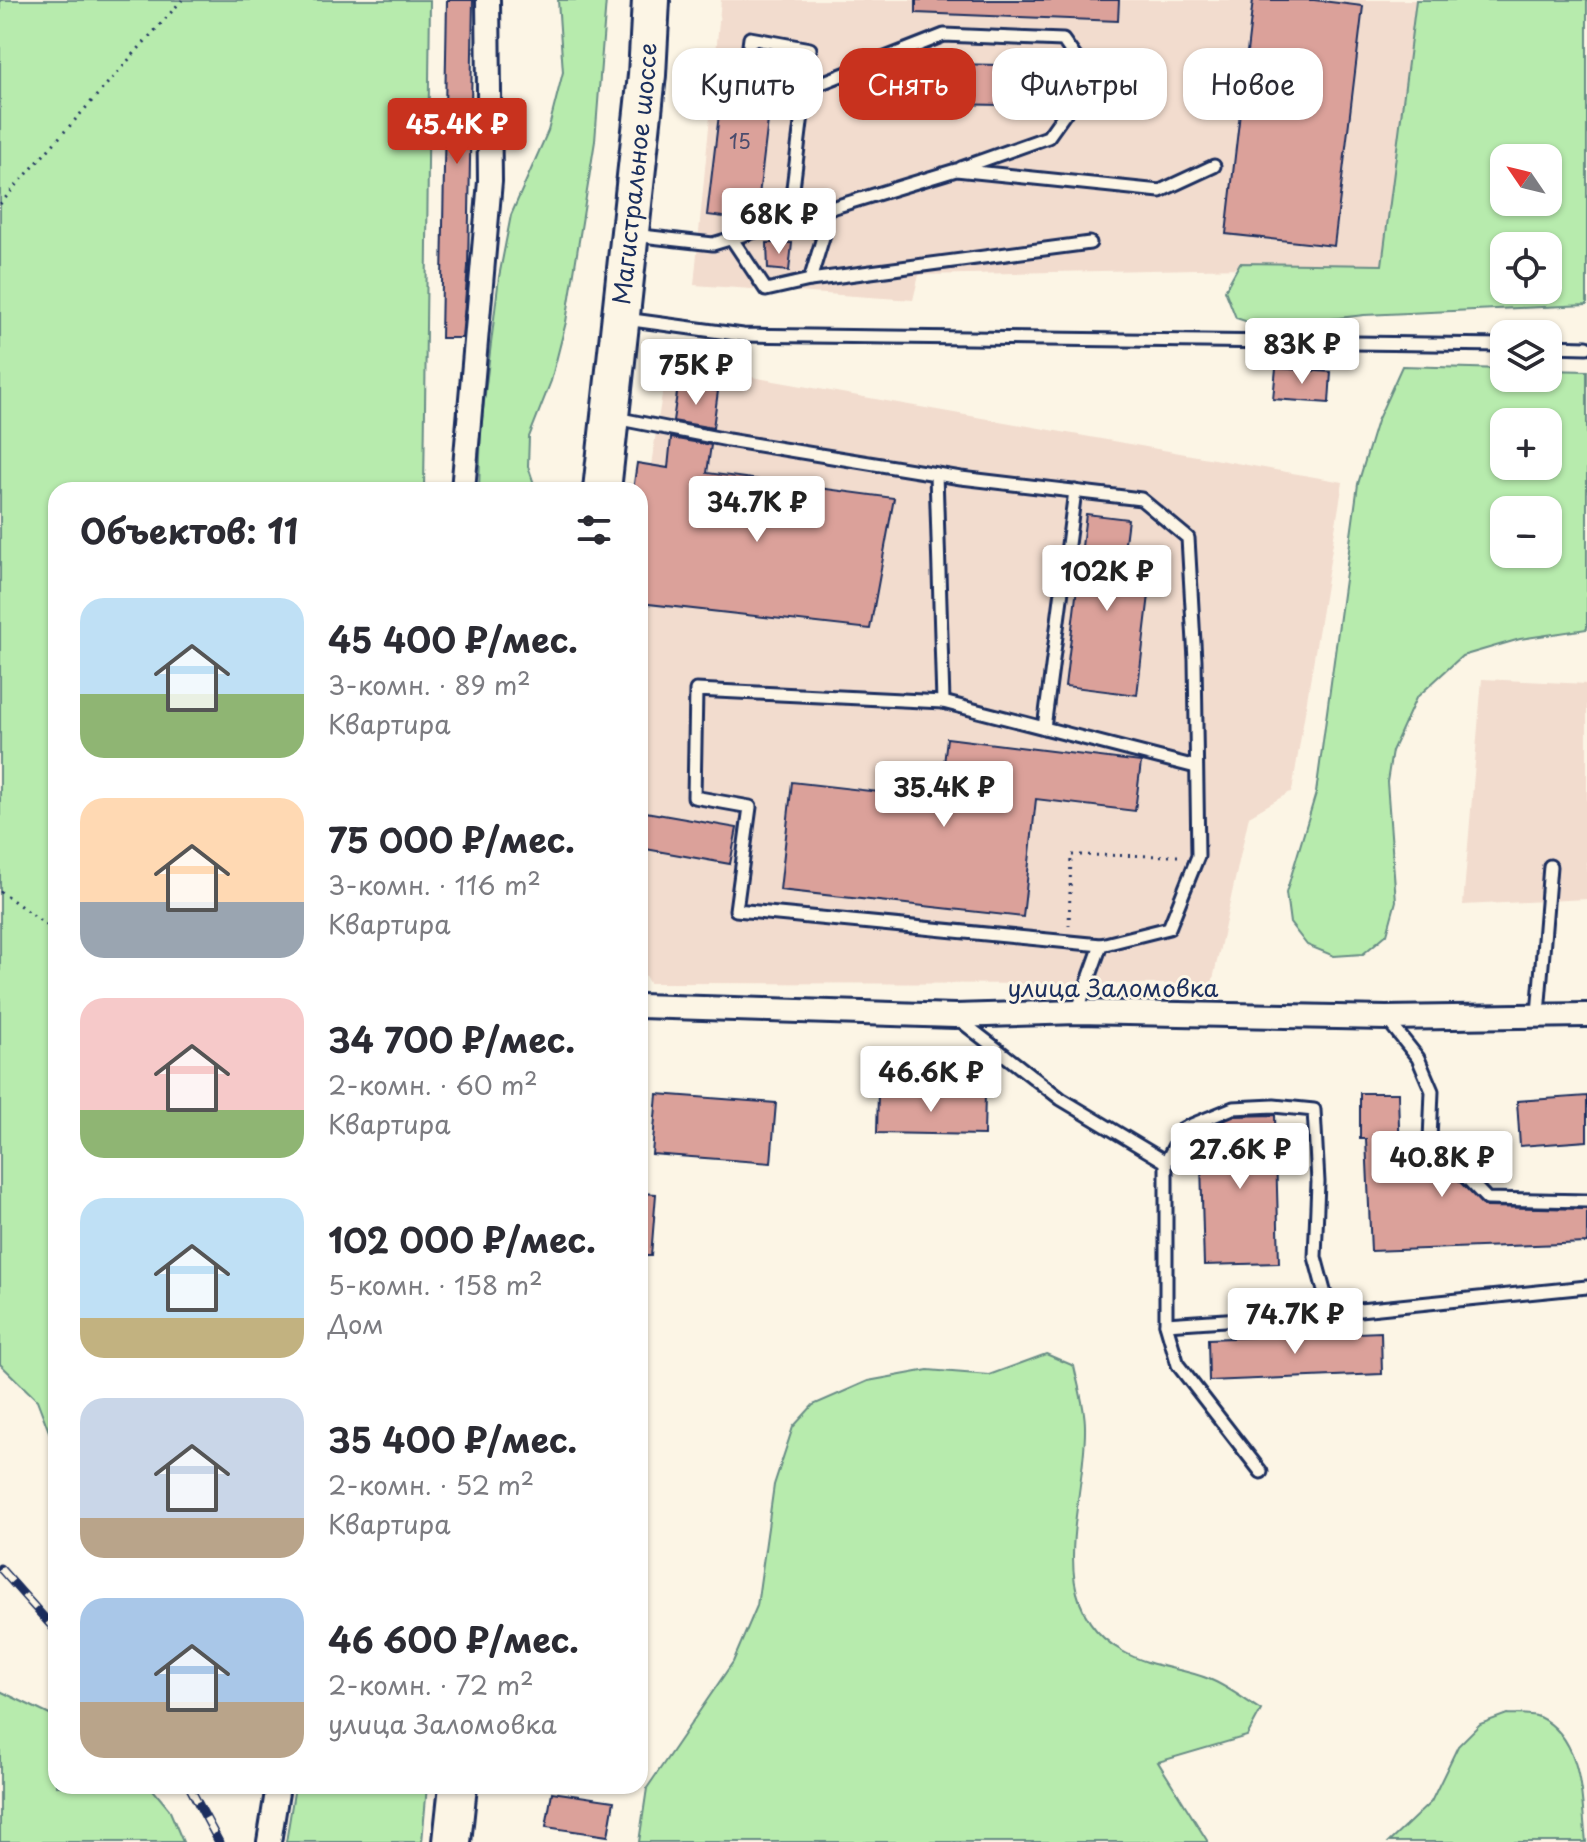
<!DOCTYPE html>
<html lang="ru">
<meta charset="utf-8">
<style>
body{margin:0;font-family:"Playpen Sans",sans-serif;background:#f2f2f3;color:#2b2b33;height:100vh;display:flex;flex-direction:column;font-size:30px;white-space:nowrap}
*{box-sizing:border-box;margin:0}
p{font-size:26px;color:#7c7c81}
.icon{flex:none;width:44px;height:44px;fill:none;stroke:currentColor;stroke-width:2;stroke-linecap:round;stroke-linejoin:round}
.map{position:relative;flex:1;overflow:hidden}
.sheet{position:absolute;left:48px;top:482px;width:600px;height:1312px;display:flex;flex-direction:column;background:#fff;border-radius:24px;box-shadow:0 2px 6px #0004}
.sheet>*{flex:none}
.guide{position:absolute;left:672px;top:48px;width:760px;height:72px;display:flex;gap:16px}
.needle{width:52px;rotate:305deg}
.buttons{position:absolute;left:1490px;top:144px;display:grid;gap:16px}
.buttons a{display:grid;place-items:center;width:72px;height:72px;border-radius:16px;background:#fff;box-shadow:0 2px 6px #0004;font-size:40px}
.price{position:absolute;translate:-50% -68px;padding:0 18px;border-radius:8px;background:#fff;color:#222;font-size:26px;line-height:52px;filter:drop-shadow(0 2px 4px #0008)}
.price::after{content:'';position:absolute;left:50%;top:48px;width:24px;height:18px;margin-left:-12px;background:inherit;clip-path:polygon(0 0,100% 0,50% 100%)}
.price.active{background:#c8321e;color:#fff}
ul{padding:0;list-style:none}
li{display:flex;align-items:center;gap:24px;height:200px;padding:0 32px}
li span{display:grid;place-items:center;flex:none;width:224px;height:160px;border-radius:24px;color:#555}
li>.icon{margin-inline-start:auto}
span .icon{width:96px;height:96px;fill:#fffc;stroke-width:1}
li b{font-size:34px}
h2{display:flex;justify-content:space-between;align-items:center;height:96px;padding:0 32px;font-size:34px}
.chip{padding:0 28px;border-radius:24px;background:#fff;box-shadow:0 2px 6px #0004;font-size:28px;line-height:72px}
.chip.active{background:#c8321e;color:#fff}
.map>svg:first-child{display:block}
</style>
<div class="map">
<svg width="1587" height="1842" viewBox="0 0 1587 1842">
<rect width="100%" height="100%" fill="#fcf5e5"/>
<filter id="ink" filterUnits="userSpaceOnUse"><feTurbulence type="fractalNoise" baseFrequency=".0125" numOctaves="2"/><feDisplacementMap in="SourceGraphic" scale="16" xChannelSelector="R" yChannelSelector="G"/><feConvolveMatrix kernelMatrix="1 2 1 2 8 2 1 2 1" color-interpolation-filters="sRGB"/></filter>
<g filter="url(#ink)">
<g fill="#f2dcce">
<polygon points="721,0 1416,0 1382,265 919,275 913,300 694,285"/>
<polygon points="667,362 1343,482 1292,791 1249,816 1212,984 649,983 640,966 640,536"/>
<polygon points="1482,679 1587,684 1587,899 1463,905"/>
</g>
<g fill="#b7ebad" stroke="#698d86" stroke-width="2" fill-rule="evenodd">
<polygon points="0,0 430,0 424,490 56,490 56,1450 37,1400 0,1364"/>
<polygon points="558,0 606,0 595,141 566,322 551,381 529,437 528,466 536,490 479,490 481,427 499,277 511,215 548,131 563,72"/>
<path d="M1416,0H1587V305L1364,315L1263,327L1236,318L1225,290L1240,263L1382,265ZM1548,158V202H1504V158ZM1548,246V290H1504V246Z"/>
<path d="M1402,366L1504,369V378H1548V370L1587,371V629L1520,639L1462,656L1416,698L1392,751L1387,782L1396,901L1387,934L1363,954L1334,956L1307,945L1290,923L1286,893L1316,793L1358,484L1377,421ZM1548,422V466H1504V422ZM1548,510V554H1504V510Z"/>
<path d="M1046,1354L1074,1366C1078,1386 1085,1407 1085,1426C1087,1501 1039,1604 1122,1651C1151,1668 1180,1667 1209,1679C1227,1686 1245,1700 1261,1710L1247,1736L1158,1762L1208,1842H639L647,1788L733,1662L757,1606L774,1485L793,1427L813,1405L868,1381L928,1370L989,1375Z"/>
<polygon points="0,1691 56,1718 56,1786 150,1786 169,1809 183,1842 0,1842"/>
<path d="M1507,1714C1517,1715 1530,1713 1539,1717C1584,1738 1581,1800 1586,1842H1389L1431,1802L1458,1746L1480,1724Z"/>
<polygon points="295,1786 427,1786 422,1842 286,1842"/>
</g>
<g fill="#dba19a" stroke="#1b2f5e" stroke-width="2">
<polygon points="447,0 473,0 468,267 462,338 441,338"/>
<polygon points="916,0 1119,0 1118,21 916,13"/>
<polygon points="1253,0 1314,0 1363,6 1334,246 1226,234"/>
<polygon points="725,64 774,70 756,221 707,215"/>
<polygon points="950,64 1046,66 1045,106 950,104"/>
<polygon points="767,243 792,243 789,271 768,269"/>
<polygon points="1276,368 1331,372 1329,403 1273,399"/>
<polygon points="678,386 718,391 713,428 673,421"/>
<polygon points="671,438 711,445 707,473 894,498 870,629 640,603 640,490 633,490 637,463 668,468"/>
<polygon points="1086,514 1128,519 1121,574 1151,578 1137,695 1065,686"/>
<polygon points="947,738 1141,762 1135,811 1036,799 1023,917 780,890 792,782 940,799"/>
<polygon points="640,811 737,828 730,864 640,848"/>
<polygon points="878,1092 985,1094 984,1135 877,1133"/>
<polygon points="1360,1093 1398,1093 1400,1159 1435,1158 1486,1207 1587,1209 1587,1243 1371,1251 1366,1139 1360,1139"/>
<polygon points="657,1094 776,1103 771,1163 652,1154"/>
<polygon points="1587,1096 1587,1141 1520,1146 1517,1101"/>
<polygon points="1275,1115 1279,1263 1204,1265 1200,1131 1235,1116"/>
<polygon points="640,1193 656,1194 651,1256 640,1256"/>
<polygon points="1381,1332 1382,1374 1209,1381 1208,1339"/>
<polygon points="552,1792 614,1801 608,1836 546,1827"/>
</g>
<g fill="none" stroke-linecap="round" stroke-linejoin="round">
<defs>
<g id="lane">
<polyline points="806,89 944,35 1063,40 1090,78 1048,137 961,168"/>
<polyline points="633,235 713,244 956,170 1160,191 1214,166"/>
<polyline points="732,239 766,290 810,280 824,234 789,221 810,49 750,38 748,53"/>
<polyline points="810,280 1090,243"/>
<polyline points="625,319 743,335 1504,345"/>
<polyline points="1548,346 1587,347"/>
<polyline points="615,418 728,440 961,478 1141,499 1188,538 1195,660 1198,856 1169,928 1101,945 1077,1012"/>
<polyline points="936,474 943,702 696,690 694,797 750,807 736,910 1101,945"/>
<polyline points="943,702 1196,767"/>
<polyline points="1044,728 1075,491"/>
<polyline points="1538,1014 1550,866"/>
<polyline points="957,1018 1061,1099 1166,1162 1166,1324 1178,1365 1261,1472"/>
<polyline points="1386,1018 1418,1058 1432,1091 1430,1140 1487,1199 1587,1201"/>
<polyline points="1166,1162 1184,1128 1233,1108 1274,1106 1314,1110 1318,1182 1315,1257 1330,1313 1587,1287"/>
<polyline points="1166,1324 1330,1313"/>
</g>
<g id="street">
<polyline points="463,490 490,181 488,0"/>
<polyline points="640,1006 955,1016 1077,1012 1386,1018 1587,1015"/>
<polyline points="269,1842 278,1786"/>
</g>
<g id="primary">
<path id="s1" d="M602,490L647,75L651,0"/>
<polyline points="452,1842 458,1786"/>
</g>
</defs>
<use href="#lane" stroke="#1b2f5e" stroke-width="17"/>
<use href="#street" stroke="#1b2f5e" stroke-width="28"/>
<use href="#primary" stroke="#1b2f5e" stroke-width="42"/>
<g stroke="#1b2f5e" stroke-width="3" stroke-dasharray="2 6" stroke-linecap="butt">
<polyline points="0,204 182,0"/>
<polyline points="0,891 56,932"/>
<polyline points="1069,926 1071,855 1181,856"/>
</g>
<use href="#lane" stroke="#fcf5e5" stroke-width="11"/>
<use href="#street" stroke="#fcf5e5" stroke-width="22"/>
<use href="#primary" stroke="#fcf5e5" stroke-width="36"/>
<defs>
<g id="rail">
<polyline points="0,1568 56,1631"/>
<polyline points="189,1786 219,1842"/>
</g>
</defs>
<use href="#rail" stroke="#1b2f5e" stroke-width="9"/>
<use href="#rail" stroke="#fcf5e5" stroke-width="6" stroke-dasharray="18" stroke-linecap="butt"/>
</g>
</g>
<g text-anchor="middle" stroke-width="6" stroke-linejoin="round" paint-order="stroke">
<g font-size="20" fill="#4b4c6d">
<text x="740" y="149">15</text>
</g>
<g font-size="24" fill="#1b2f5e" stroke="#fcf5e5">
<text dy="8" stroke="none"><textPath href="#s1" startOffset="318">Магистральное шоссе</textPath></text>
<text x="1113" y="997">улица Заломовка</text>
</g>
</g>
</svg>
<div class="buttons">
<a><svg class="needle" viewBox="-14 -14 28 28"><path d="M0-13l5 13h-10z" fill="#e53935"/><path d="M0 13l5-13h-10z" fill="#7c7c81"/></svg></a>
<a><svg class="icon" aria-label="locate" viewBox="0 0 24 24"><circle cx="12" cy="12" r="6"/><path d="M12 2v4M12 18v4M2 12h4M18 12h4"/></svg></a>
<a><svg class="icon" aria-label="layers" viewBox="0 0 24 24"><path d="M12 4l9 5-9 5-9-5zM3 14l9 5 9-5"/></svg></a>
<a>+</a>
<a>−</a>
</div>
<b class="price active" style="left:457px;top:166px">45.4K ₽</b>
<b class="price" style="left:779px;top:256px">68K ₽</b>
<b class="price" style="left:1302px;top:386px">83K ₽</b>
<b class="price" style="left:696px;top:407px">75K ₽</b>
<b class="price" style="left:757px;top:544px">34.7K ₽</b>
<b class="price" style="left:1107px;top:613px">102K ₽</b>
<b class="price" style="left:944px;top:829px">35.4K ₽</b>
<b class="price" style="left:931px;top:1114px">46.6K ₽</b>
<b class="price" style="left:1240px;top:1191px">27.6K ₽</b>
<b class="price" style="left:1442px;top:1199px">40.8K ₽</b>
<b class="price" style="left:1295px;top:1356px">74.7K ₽</b>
<div class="guide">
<a class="chip">Купить</a>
<a class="chip active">Снять</a>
<a class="chip">Фильтры</a>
<a class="chip">Новое</a>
</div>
<section class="sheet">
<h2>Объектов: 11<svg class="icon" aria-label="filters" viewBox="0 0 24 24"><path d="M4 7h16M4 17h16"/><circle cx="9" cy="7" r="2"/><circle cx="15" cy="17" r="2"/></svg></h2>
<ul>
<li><span style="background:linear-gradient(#bfe0f5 60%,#8fb573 0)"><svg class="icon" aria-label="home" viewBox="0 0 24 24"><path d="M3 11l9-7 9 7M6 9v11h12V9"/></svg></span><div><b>45 400 ₽/мес.</b><p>3-комн. · 89 m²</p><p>Квартира</p></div></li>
<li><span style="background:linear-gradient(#ffd9b3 65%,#9aa5b1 0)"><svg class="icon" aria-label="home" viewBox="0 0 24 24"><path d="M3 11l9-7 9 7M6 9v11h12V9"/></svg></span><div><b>75 000 ₽/мес.</b><p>3-комн. · 116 m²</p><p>Квартира</p></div></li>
<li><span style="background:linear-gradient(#f6c9c9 70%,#8fb573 0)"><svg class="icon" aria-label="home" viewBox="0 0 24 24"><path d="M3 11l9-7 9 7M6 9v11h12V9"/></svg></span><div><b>34 700 ₽/мес.</b><p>2-комн. · 60 m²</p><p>Квартира</p></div></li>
<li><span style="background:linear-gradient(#bfe0f5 75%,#c2b280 0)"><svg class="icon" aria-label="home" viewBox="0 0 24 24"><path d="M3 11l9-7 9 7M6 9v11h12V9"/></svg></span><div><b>102 000 ₽/мес.</b><p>5-комн. · 158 m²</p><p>Дом</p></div></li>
<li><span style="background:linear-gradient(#c9d6e8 75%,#b9a48a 0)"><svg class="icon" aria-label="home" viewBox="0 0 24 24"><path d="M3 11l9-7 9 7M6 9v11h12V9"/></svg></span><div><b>35 400 ₽/мес.</b><p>2-комн. · 52 m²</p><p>Квартира</p></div></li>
<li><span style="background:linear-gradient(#a9c7e8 65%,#b9a48a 0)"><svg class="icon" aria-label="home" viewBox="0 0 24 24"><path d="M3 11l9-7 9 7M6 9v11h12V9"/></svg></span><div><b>46 600 ₽/мес.</b><p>2-комн. · 72 m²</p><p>улица Заломовка</p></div></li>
</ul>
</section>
</div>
